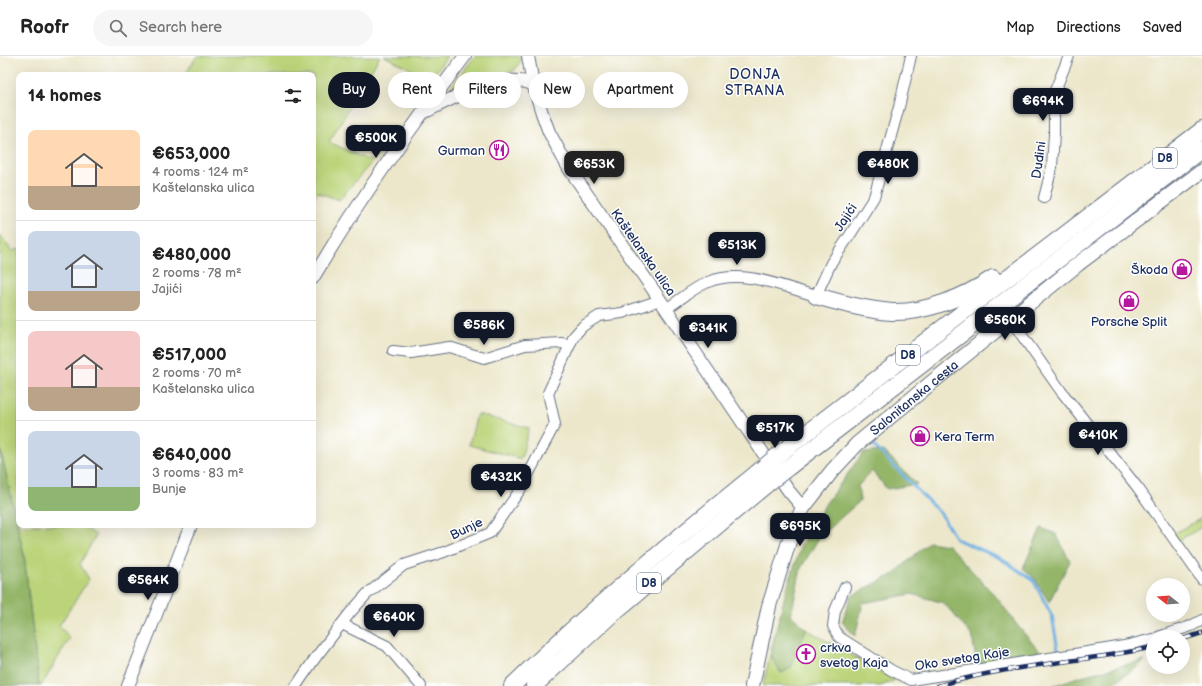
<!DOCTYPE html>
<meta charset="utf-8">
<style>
body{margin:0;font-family:"Balsamiq Sans",sans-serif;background:#f6f6f6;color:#222;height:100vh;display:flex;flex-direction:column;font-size:15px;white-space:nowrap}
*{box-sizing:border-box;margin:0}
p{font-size:13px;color:#767676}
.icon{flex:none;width:22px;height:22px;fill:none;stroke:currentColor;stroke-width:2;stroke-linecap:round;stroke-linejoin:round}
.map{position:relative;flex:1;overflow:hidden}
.sheet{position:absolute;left:16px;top:16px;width:300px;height:456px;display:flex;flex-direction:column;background:#fff;border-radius:8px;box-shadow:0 4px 16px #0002}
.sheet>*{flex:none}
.top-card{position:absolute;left:328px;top:16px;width:380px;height:36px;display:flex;gap:8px}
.needle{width:26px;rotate:287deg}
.buttons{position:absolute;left:1146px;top:522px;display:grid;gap:8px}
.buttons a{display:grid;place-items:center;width:44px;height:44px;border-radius:50%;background:#fff;box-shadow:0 4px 16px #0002;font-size:20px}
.price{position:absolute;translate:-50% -34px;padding:0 9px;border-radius:8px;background:#111827;color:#fff;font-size:13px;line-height:26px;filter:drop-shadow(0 1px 2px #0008)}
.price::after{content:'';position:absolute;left:50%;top:24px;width:12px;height:9px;margin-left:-6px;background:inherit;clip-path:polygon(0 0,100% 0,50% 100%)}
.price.active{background:#222;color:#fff}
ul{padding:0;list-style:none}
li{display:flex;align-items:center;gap:12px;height:100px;padding:0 12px}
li+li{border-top:1px solid #e0e0e0}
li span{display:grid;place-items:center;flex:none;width:112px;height:80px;border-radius:8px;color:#555}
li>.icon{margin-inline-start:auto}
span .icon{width:48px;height:48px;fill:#fffc;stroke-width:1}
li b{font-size:17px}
h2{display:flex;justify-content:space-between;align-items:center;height:48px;padding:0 12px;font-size:17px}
.chip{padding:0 14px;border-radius:18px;background:#fff;box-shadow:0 4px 16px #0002;font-size:14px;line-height:36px}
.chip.active{background:#111827;color:#fff}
header{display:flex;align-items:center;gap:24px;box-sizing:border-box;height:56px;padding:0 20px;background:#fff;border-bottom:1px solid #e0e0e0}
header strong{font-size:19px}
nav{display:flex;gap:22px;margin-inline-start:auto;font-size:14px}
.search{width:280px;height:36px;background:#f6f6f6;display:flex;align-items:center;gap:10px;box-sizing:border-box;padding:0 14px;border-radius:22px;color:#767676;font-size:15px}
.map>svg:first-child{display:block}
</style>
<header>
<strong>Roofr</strong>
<div class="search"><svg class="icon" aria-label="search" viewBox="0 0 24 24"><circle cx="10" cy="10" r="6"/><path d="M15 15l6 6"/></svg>Search here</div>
<nav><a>Map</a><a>Directions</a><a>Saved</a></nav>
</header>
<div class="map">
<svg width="1202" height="630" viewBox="0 0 1202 630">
<rect width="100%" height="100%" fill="#fff"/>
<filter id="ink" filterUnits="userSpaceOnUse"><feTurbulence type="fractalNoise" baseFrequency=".025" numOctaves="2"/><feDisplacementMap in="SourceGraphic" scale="8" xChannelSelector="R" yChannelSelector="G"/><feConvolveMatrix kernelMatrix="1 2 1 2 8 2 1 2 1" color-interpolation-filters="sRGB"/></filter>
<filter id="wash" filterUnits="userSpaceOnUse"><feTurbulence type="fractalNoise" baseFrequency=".012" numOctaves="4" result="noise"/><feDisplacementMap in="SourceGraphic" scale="16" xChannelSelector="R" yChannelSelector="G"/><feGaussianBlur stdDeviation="0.9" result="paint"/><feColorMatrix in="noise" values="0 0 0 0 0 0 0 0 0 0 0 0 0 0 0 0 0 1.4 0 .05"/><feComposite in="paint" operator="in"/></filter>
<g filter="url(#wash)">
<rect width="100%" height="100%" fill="#ece7ca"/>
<g fill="#bbd479" stroke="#6b826c">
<polygon points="197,0 380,0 329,86 372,106 339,144 317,136 313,144 313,19 185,19"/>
<polygon points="384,0 447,0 431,23"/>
<polygon points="475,0 522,0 522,3 514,15 488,21 447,37"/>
<polygon points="0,179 12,195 19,193 19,469 81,469 96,479 80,508 89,523 59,570 70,582 41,630 39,630 24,498 0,391"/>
<polygon points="477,358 529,372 521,403 469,389"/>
<polygon points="1202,462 1202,471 1178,485 1173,478"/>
<polygon points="806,573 895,624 881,630 763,630 770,599 781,617 790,612"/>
</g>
<g fill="#94b669" stroke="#587264">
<polygon points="0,391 24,499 39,630 0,630"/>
<polygon points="884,395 917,428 887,433 872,415 858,430 860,445 820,480 801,512 791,559 806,573 791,612 781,617 770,599 786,535 801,490 826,447 863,397"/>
<polygon points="1041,472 1056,478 1070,505 1049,546 1034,522 1023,512"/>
<polygon points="929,486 948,489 998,543 1017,569 1042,598 977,610 972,580 944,547 912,538 863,547 855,580 842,566 851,540 894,518"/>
<polygon points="1145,604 1140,609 1109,630 1052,630 1081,620"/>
</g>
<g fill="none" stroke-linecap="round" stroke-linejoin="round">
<polyline stroke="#70b1e4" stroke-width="3" points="871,387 941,458 956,483 1000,502 1033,524 1052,560 1058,594"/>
</g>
</g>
<g filter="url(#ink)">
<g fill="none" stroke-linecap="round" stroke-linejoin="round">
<defs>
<g id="minor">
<polyline points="1044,142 1052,111 1054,78 1054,37 1069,0"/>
<path d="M666,253C680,244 693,232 708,226C743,212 783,231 816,240L831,207L850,179L874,141L899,51L911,0"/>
<polyline points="1011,264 1061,335 1138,432 1202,523"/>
<polyline points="393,295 411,297 449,291 484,302 525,289 562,287 569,289"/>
<polyline points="845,531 835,555 833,570 839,581 891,614 911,624 1100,594 1124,590 1153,583"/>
<polyline points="342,568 387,590 421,630"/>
<polyline points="1158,581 1191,570 1202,564"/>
<polyline points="296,630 316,601 350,557 367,538 404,509 444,496 490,477 520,434 555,368 548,337 574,280 583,270 599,260 622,257 660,244"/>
</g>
<g id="tertiary">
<polyline points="528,0 533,28 542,57 549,76 568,111 652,232 788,434 803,452"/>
<path d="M425,56C455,41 499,16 533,28"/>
<path d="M313,222C358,145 411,71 465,0"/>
<polyline points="128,630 191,469"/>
</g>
<g id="secondary">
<path id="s1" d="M752,630L769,550L792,476L803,452L832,415L857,388L931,327L1078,208L1202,115"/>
</g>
<g id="trunk">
<path d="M816,240C841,247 866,254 892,256C926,257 965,241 993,222"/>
<polyline points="782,396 945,270 1202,74"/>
<polyline points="790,410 1202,93"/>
<path d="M512,630C590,554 673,485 757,417"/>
<polyline points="534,630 612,558 767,428"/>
</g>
</defs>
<use href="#minor" stroke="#646f84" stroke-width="12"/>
<use href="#tertiary" stroke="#646f84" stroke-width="14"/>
<use href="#secondary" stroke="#646f84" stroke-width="16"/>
<use href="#trunk" stroke="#646f84" stroke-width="18"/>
<use href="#minor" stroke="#fff" stroke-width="10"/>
<use href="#tertiary" stroke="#fff" stroke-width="12"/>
<use href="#secondary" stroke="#fff" stroke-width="14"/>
<use href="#trunk" stroke="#fff" stroke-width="16"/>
<defs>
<g id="rail">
<polyline points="1183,583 1202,577"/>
<path d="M938,630C1008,608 1082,607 1153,591"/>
</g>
</defs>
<use href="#rail" stroke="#1b2f5e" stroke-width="4.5"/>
<use href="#rail" stroke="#fff" stroke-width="3" stroke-dasharray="9" stroke-linecap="butt"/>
<defs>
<g id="trunk-bridge">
<polyline points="757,417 782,396"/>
<polyline points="767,428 790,410"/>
</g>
</defs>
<use href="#trunk-bridge" stroke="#646f84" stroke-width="18" stroke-linecap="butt"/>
<use href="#trunk-bridge" stroke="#fff" stroke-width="16"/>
</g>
</g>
<defs>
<symbol id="restaurant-ring" viewBox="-11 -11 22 22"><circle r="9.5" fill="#fff" stroke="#b5179e" stroke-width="1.5"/><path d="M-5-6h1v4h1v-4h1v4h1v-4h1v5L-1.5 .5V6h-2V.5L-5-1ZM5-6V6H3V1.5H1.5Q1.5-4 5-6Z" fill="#b5179e"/></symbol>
<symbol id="shop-ring" viewBox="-11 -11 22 22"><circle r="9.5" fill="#fff" stroke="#b5179e" stroke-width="1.5"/><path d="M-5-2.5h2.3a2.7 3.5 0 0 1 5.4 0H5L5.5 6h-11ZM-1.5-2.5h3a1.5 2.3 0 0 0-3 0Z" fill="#b5179e"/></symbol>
<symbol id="church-ring" viewBox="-11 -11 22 22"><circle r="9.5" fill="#fff" stroke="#b5179e" stroke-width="1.5"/><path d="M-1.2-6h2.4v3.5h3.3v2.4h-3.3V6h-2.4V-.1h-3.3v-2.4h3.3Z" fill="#b5179e"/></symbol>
</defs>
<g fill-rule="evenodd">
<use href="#restaurant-ring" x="488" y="83" width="22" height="22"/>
<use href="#shop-ring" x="1171" y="202" width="22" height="22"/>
<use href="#shop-ring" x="1118" y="234" width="22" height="22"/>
<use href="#shop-ring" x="909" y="369" width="22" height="22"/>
<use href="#church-ring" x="795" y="587" width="22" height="22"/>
</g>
<g text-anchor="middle" stroke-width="3" stroke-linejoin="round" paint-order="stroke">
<g fill="#fff" stroke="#5f6d8e" stroke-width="1">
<rect x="1153" y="92" width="24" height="20" rx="3"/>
<rect x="896" y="289" width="24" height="20" rx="3"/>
<rect x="637" y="517" width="24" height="20" rx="3"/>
</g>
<g font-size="12" font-weight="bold" fill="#1b2f5e">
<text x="1165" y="106">D8</text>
<text x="908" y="303">D8</text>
<text x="649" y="531">D8</text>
</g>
<g font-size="13" fill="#1b2f5e" stroke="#fff" text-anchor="end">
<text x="485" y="99">Gurman</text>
<text x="1168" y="218">Škoda</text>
<text x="1129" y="270" text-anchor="middle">Porsche Split</text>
<text x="934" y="385" text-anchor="start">Kera Term</text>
<text x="820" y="596" text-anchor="start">crkva<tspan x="820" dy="15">svetog Kaja</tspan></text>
</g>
<g font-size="13" fill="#1b2f5e" stroke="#fff">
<text transform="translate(1038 104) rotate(-82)" y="5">Dudini</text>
<text transform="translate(845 161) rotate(-57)" y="5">Jajići</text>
<text transform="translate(644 196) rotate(55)" y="5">Kaštelanska ulica</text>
<text dy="5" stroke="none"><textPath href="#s1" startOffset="343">Salonitanska cesta</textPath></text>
<text transform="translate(466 472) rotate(-26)" y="5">Bunje</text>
<text transform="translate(962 602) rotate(-9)" y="5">Oko svetog Kaje</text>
</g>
<g font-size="14" letter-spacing="1" fill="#1b2f5e" stroke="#fff">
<text x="755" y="23">DONJA<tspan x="755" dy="16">STRANA</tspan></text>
</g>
</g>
</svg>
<div class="buttons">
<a><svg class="needle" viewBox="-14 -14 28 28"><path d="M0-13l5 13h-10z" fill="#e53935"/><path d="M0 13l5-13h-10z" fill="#767676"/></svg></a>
<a><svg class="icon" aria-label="locate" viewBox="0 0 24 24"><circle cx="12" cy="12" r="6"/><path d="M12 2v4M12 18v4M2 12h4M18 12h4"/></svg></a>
</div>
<b class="price" style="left:1043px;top:66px">€694K</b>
<b class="price" style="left:376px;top:103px">€500K</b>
<b class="price active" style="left:594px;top:129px">€653K</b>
<b class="price" style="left:888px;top:129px">€480K</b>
<b class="price" style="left:737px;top:210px">€513K</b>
<b class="price" style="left:1005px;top:285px">€560K</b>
<b class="price" style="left:484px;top:290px">€586K</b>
<b class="price" style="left:708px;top:293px">€341K</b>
<b class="price" style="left:775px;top:393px">€517K</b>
<b class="price" style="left:1098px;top:400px">€410K</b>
<b class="price" style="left:501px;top:442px">€432K</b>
<b class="price" style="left:800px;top:491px">€695K</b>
<b class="price" style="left:148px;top:545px">€564K</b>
<b class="price" style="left:394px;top:582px">€640K</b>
<div class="top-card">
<a class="chip active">Buy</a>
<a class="chip">Rent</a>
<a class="chip">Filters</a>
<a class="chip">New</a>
<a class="chip">Apartment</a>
</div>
<section class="sheet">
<h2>14 homes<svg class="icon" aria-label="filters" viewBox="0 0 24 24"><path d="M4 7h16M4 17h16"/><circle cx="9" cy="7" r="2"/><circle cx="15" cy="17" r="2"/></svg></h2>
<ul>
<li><span style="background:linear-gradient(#ffd9b3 70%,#b9a48a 0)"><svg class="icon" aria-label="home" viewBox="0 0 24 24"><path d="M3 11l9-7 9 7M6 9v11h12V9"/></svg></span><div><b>€653,000</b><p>4 rooms · 124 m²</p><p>Kaštelanska ulica</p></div></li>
<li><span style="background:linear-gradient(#c9d6e8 75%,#b9a48a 0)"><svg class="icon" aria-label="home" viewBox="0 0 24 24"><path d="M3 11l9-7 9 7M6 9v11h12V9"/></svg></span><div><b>€480,000</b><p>2 rooms · 78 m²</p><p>Jajići</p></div></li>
<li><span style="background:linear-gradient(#f6c9c9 70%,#b9a48a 0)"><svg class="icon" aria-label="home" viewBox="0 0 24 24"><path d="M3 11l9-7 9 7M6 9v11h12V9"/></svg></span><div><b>€517,000</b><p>2 rooms · 70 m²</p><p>Kaštelanska ulica</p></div></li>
<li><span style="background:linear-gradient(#c9d6e8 70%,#8fb573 0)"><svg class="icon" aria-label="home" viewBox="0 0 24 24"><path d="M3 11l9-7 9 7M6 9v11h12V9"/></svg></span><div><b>€640,000</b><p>3 rooms · 83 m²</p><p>Bunje</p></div></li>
</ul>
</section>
</div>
